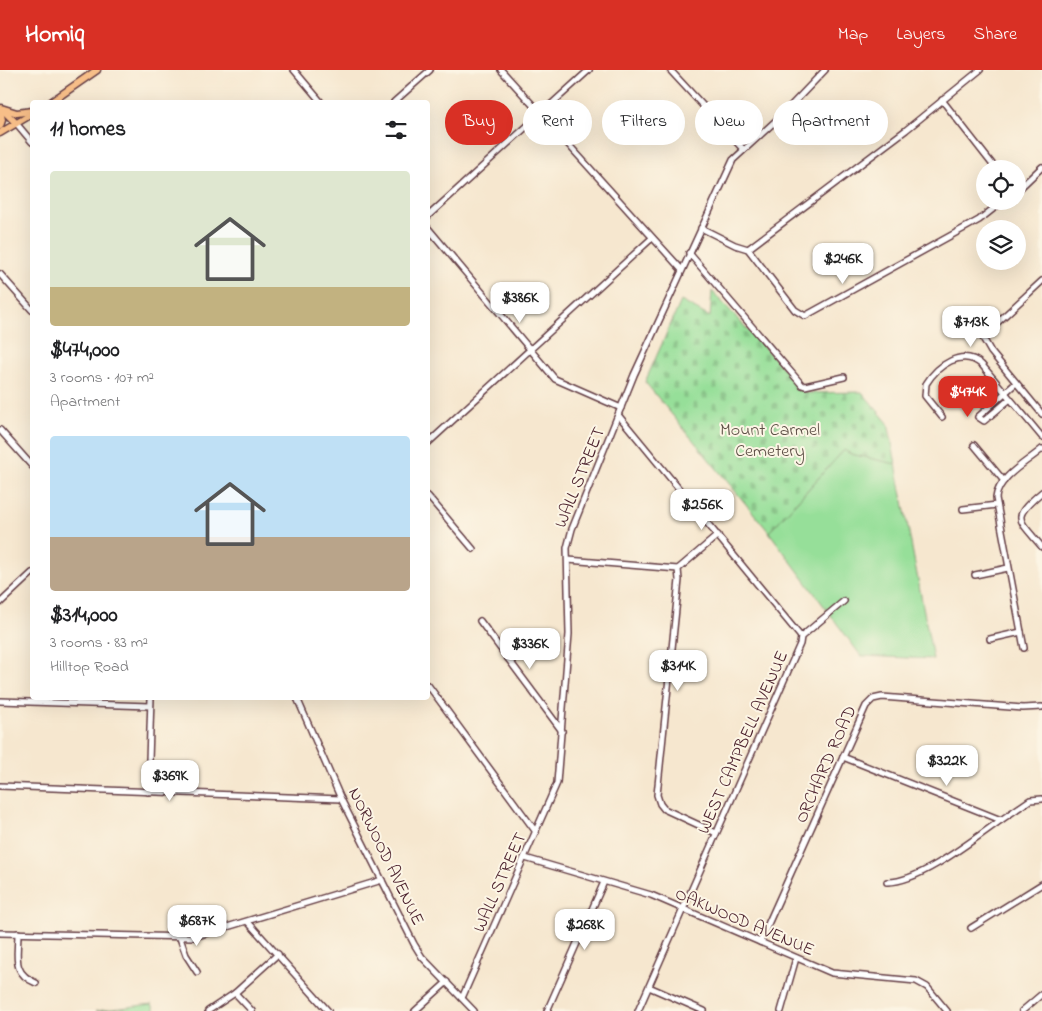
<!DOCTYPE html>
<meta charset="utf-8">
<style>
body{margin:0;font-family:"Indie Flower",sans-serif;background:#f2f2f2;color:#202124;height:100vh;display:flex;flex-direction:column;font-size:19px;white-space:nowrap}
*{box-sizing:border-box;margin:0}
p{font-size:16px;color:#757577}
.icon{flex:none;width:28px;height:28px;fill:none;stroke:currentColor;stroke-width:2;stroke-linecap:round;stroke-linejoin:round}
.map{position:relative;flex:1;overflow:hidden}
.details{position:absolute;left:30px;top:30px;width:400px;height:600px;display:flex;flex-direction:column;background:#fff;border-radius:5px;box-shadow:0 5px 20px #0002}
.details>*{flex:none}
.guide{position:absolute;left:445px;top:30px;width:475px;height:45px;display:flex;gap:10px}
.controls{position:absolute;left:976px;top:90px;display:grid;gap:10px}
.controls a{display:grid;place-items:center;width:50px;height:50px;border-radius:50%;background:#fff;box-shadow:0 5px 20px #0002;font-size:25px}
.price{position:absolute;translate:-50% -42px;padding:0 11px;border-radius:10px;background:#fff;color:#222;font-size:16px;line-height:32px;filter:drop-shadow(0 1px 2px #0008)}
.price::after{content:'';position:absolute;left:50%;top:30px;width:15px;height:11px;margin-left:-8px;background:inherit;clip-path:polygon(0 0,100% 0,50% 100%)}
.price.selected{background:#d93025;color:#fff}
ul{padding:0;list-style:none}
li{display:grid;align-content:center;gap:10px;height:265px;padding:0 20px}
li span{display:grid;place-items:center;height:155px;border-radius:5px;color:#555}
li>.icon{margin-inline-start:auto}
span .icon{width:90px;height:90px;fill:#fffc;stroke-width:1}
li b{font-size:21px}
h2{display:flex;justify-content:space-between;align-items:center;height:60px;padding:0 20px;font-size:21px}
.chip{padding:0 18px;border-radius:22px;background:#fff;box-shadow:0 5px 20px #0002;font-size:18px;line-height:45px}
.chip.selected{background:#d93025;color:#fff}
header{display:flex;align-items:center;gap:30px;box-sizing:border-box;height:70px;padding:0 25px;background:#d93025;color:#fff}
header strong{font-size:24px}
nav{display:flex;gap:28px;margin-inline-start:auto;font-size:18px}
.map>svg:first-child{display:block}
</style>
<header>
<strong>Homiq</strong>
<nav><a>Map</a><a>Layers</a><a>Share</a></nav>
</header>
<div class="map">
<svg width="1042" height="941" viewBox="0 0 1042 941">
<defs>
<pattern id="cemetery-stones" width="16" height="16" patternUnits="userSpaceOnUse" patternTransform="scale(1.25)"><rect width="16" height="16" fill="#96df99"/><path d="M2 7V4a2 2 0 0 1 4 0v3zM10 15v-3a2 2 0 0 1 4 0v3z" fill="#83bf84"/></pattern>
</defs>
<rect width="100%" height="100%" fill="#fcf5e5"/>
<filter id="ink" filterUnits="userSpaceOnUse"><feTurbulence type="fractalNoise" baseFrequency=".02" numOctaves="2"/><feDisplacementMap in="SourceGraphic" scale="10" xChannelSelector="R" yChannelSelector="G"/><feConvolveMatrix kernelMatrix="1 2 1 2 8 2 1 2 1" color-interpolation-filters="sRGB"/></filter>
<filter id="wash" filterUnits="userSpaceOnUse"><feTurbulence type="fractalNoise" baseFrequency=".0096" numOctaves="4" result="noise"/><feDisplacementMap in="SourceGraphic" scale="20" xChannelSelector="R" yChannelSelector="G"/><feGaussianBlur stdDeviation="1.12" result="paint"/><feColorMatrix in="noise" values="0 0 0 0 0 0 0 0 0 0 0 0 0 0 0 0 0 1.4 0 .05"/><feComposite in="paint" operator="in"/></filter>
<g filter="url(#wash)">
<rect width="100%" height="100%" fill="#f6e7cf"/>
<g fill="#96df99" stroke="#707f62">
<polygon points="844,380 851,384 896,394 933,589 861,586 769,462"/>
<polygon points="152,934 155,941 96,941"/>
</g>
<polygon fill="url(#cemetery-stones)" stroke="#707f62" points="712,221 806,323 862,322 888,353 896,394 851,384 844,380 769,462 645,312 681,231 710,247"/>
</g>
<g filter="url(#ink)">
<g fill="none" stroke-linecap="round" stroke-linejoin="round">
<defs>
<g id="minor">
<polyline points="294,0 321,32"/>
<polyline points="501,0 681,199"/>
<polyline points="670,0 743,79"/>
<polyline points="942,30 996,99"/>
<polyline points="394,32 430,0"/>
<polyline points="16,53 32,72"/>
<polyline points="1018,120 1042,97"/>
<polyline points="428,146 589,0"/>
<polyline points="428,158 555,309 621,338"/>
<polyline points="701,158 735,175 748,179 795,240 805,246 979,150 1003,131"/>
<polyline points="748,179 906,60 980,0"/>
<polyline points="689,183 802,315 805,316 844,307"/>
<polyline points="0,204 32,240"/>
<polyline points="1042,211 985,264 983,268 991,282 1042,344"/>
<polyline points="1010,329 984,351 978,347 1016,313"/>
<polyline points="619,346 801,567"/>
<path d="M942,347L925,326L926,314C937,296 962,277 982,295L1042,367"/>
<polyline points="0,360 32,396"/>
<polyline points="428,373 652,168"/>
<polyline points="974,375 1004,411"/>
<path d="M1042,422C1010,449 1018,448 1042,477"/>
<polyline points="428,426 473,479"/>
<polyline points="963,439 997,435"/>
<polyline points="568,490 678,499"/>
<polyline points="975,505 1008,498"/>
<polyline points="0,533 32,503"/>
<polyline points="480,551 562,661"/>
<polyline points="990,569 1021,562"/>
<path d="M1024,578L996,428C998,407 1027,392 1042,379"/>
<polyline points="428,615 536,762"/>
<polyline points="297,628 341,729 414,874 422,887 474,941"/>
<polyline points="0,631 150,636"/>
<polyline points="843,687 1001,750 1030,730 1042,729"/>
<polyline points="0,716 341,729"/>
<polyline points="148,722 151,628"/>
<polyline points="716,763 664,739 660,734 657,725 679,510 678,499 718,465"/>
<polyline points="525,788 651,825 832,903 916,911 927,917 947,941"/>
<path d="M887,812C919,813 974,769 1001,750"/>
<polyline points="248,852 328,941"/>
<polyline points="971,858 1042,814"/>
<polyline points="0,863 194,867 382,810"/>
<path d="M18,863C18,886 11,903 36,913"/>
<polyline points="180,868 186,885 197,902"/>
<polyline points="760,872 866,636 873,629 882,627 1023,638 1042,637"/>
<polyline points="649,917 704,941"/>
<polyline points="235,923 252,941"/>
<polyline points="462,928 557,713 569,564 567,478 572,459 634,305 733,90 782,45 825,0"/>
<polyline points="208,941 235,923 278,884"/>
<polyline points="415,941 447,912"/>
<polyline points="547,941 604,812"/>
<polyline points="638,941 800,574 801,567 844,531"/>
<polyline points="781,941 796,888"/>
<polyline points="1022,941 1042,924"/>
</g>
<g id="major">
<polyline points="51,32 97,0"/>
<polyline points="1,38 17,43 32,41"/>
<polyline points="0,40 2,50 0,56"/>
<polyline points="3,40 16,53"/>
<polyline points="0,63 32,44"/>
</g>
</defs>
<use href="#minor" stroke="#643d44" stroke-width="8"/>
<use href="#major" stroke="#643d44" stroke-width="9"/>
<use href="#minor" stroke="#fff" stroke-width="5"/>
<use href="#major" stroke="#f7be88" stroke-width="6"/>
</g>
</g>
<g text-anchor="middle" stroke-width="4" stroke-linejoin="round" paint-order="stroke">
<g font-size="18" fill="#5d4f46" stroke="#fcf5e5">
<text x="770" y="365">Mount Carmel<tspan x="770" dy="21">Cemetery</tspan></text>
</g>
<g font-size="18" fill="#4a1f2b" stroke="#fcf5e5">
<text transform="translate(579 407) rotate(-68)" y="6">WALL STREET</text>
<text transform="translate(742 672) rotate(-66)" y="6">WEST CAMPBELL AVENUE</text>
<text transform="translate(825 694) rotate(-66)" y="6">ORCHARD ROAD</text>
<text transform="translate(387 786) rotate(64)" y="6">NORWOOD AVENUE</text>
<text transform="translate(499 812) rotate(-66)" y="6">WALL STREET</text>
<text transform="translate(745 851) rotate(23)" y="6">OAKWOOD AVENUE</text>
</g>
</g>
</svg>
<div class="controls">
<a><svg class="icon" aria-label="locate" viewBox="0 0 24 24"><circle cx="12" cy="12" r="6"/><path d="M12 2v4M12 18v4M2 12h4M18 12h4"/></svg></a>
<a><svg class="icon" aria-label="layers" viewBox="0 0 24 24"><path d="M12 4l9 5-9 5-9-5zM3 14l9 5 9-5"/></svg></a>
</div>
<b class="price" style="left:843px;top:215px">$246K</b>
<b class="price" style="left:520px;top:254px">$386K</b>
<b class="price" style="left:971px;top:278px">$713K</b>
<b class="price selected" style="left:968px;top:348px">$474K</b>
<b class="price" style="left:702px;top:461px">$256K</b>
<b class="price" style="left:530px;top:600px">$336K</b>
<b class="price" style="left:678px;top:622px">$314K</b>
<b class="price" style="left:947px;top:717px">$322K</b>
<b class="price" style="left:170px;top:732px">$369K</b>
<b class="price" style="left:197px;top:877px">$687K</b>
<b class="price" style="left:585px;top:881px">$268K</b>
<div class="guide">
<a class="chip selected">Buy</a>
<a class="chip">Rent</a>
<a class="chip">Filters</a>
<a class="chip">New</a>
<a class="chip">Apartment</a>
</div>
<section class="details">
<h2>11 homes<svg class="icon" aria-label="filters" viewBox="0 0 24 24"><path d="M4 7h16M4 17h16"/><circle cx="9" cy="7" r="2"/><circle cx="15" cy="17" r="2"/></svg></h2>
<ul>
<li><span style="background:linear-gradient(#dfe7d0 75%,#c2b280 0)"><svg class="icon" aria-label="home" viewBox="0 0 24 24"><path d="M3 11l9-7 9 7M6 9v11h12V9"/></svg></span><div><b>$474,000</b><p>3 rooms · 107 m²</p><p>Apartment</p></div></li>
<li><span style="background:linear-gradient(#bfe0f5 65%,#b9a48a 0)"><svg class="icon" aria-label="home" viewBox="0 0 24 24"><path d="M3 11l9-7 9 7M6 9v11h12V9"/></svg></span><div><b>$314,000</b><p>3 rooms · 83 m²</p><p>Hilltop Road</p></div></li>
</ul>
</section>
</div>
